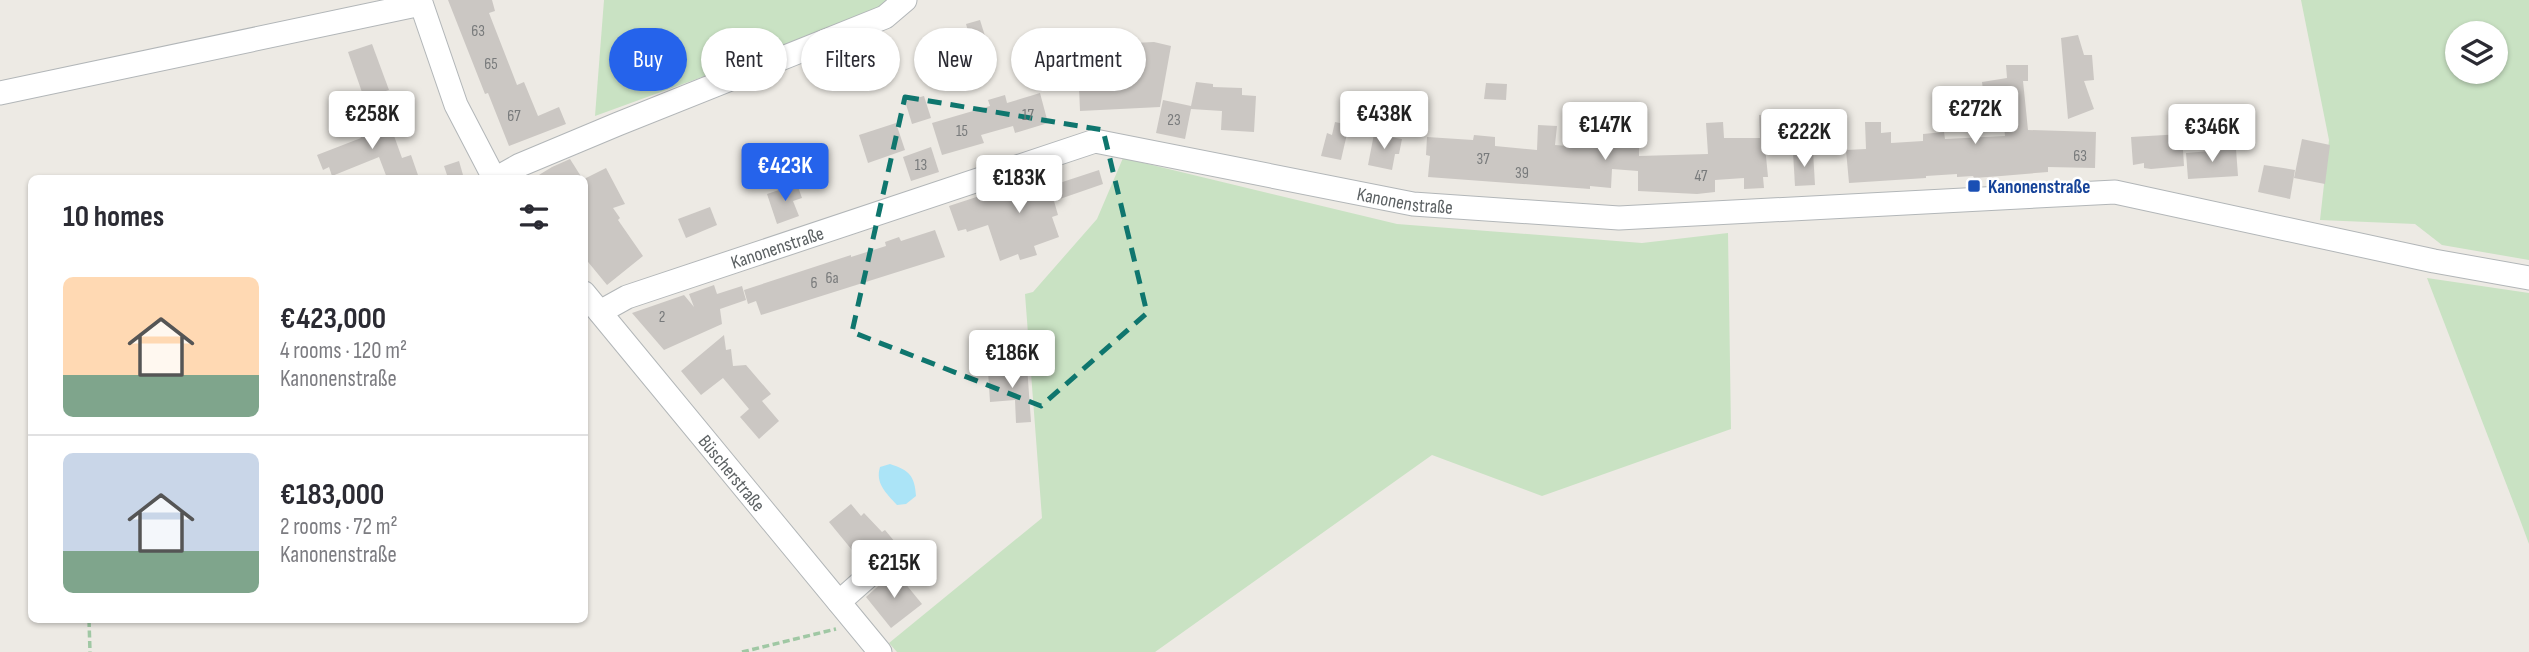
<!DOCTYPE html>
<meta charset="utf-8">
<style>
body{margin:0;font-family:"Sofia Sans Condensed",sans-serif;background:#f7f7f7;color:#2b2b33;height:100vh;display:flex;flex-direction:column;font-size:26px;white-space:nowrap}
*{box-sizing:border-box;margin:0}
p{font-size:23px;color:#7c7c81}
.icon{flex:none;width:38px;height:38px;fill:none;stroke:currentColor;stroke-width:2;stroke-linecap:round;stroke-linejoin:round}
.map{position:relative;flex:1;overflow:hidden}
.side{position:absolute;left:28px;top:175px;width:560px;height:448px;display:flex;flex-direction:column;background:#fff;border-radius:10px;box-shadow:0 2px 5px #0004}
.side>*{flex:none}
.guide{position:absolute;left:609px;top:28px;width:665px;height:63px;display:flex;gap:14px}
.controls{position:absolute;left:2445px;top:21px;display:grid;gap:14px}
.controls a{display:grid;place-items:center;width:63px;height:63px;border-radius:50%;background:#fff;box-shadow:0 2px 5px #0004;font-size:35px}
.price{position:absolute;translate:-50% -60px;padding:0 16px;border-radius:7px;background:#fff;color:#222;font-size:23px;line-height:46px;filter:drop-shadow(0 2px 4px #0008)}
.price::after{content:'';position:absolute;left:50%;top:42px;width:21px;height:16px;margin-left:-10px;background:inherit;clip-path:polygon(0 0,100% 0,50% 100%)}
.price.active{background:#2563eb;color:#fff}
ul{padding:0;list-style:none}
li{display:flex;align-items:center;gap:21px;height:175px;padding:0 35px}
li+li{border-top:2px solid #e1e1e2}
li span{display:grid;place-items:center;flex:none;width:196px;height:140px;border-radius:10px;color:#555}
li>.icon{margin-inline-start:auto}
span .icon{width:84px;height:84px;fill:#fffc;stroke-width:1}
li b{font-size:30px}
h2{display:flex;justify-content:space-between;align-items:center;height:84px;padding:0 35px;font-size:30px}
.tag{padding:0 24px;border-radius:32px;background:#fff;box-shadow:0 2px 5px #0004;font-size:24px;line-height:63px}
.tag.active{background:#2563eb;color:#fff}
.map>svg:first-child{display:block}
</style>
<div class="map">
<svg width="2529" height="652" viewBox="0 0 2529 652">
<rect width="100%" height="100%" fill="#edeae4"/>
<g fill="#c9e2c3" fill-rule="evenodd">
<polygon points="604,0 914,0 595,116"/>
<path d="M2301,0H2529V260L2442,245L2415,224L2320,220L2329,140ZM2457,33H2496V72H2457Z"/>
<polygon points="1123,158 1397,224 1642,243 1728,233 1731,429 1542,496 1432,455 1155,652 897,652 889,643 1042,518 1025,294 1033,292 1097,219"/>
<polygon points="2427,278 2529,293 2529,544 2519,517"/>
</g>
<path fill="#abe4f7" d="M890,464C909,470 915,476 916,496L906,504L897,505C886,493 875,483 880,467Z"/>
<g fill="#cbc7c3">
<polygon points="448,0 492,0 495,11 489,13 517,85 524,82 538,116 559,107 566,124 509,146 488,93 485,94"/>
<polygon points="980,20 985,36 971,41 966,24"/>
<polygon points="2078,35 2084,55 2092,55 2094,80 2084,81 2094,109 2068,119 2061,38"/>
<polygon points="1154,42 1171,46 1160,107 1080,111 1079,87 1135,84 1133,43"/>
<polygon points="372,44 389,90 364,98 348,52"/>
<polygon points="1083,49 1084,73 1064,74 1063,50"/>
<polygon points="2006,65 2028,65 2028,81 2023,81 2028,130 2096,132 2095,168 2048,167 2048,172 2001,176 1974,178 1973,176 1957,177 1957,174 1926,176 1926,178 1849,183 1846,150 1866,149 1865,122 1881,122 1881,133 1891,132 1891,143 1923,141 1923,134 1944,132 1945,139 2005,136 2002,104 1985,106 1982,82 2007,78"/>
<polygon points="1196,82 1213,84 1213,87 1242,88 1242,95 1256,96 1254,132 1221,130 1222,111 1191,109 1185,139 1156,133 1163,100 1191,106"/>
<polygon points="1486,83 1507,84 1506,100 1484,99"/>
<polygon points="1040,93 1048,123 1015,133 1013,126 981,135 984,143 942,155 932,123 990,106 988,100 1005,95 1007,103"/>
<polygon points="924,96 931,118 912,124 905,101"/>
<polygon points="397,113 403,130 393,133 402,158 411,155 419,178 387,178 379,157 332,176 329,167 323,170 317,155 361,138 359,131 371,127 369,124"/>
<polygon points="1775,114 1777,146 1765,146 1768,177 1763,177 1764,188 1744,189 1744,178 1715,180 1715,192 1697,194 1638,191 1638,171 1612,169 1611,188 1590,186 1590,189 1428,177 1430,156 1426,155 1427,137 1473,140 1474,135 1495,137 1495,146 1537,150 1538,125 1557,126 1555,145 1593,148 1593,144 1639,145 1639,156 1708,154 1706,123 1723,122 1724,138 1760,138 1759,115"/>
<polygon points="1335,122 1349,125 1341,160 1321,156 1327,133 1332,135"/>
<polygon points="896,123 905,150 868,163 859,135"/>
<polygon points="1374,134 1402,139 1399,154 1395,154 1392,170 1368,165"/>
<polygon points="2182,134 2184,166 2151,169 2144,168 2144,163 2133,165 2131,137"/>
<polygon points="1829,137 1830,152 1815,153 1815,138"/>
<polygon points="2302,139 2330,145 2325,184 2294,178"/>
<polygon points="931,147 939,172 911,181 903,157"/>
<polygon points="2236,149 2238,176 2188,179 2186,153"/>
<polygon points="1813,151 1815,185 1795,186 1793,152"/>
<polygon points="570,159 582,178 534,178 552,167"/>
<polygon points="459,161 463,175 448,178 444,166"/>
<polygon points="2264,165 2295,170 2290,199 2258,192"/>
<polygon points="606,168 625,204 613,208 620,218 618,220 643,256 607,285 584,257 584,179"/>
<polygon points="1099,170 1103,184 1054,201 1058,215 1052,217 1059,237 1034,246 1037,255 1020,260 1018,254 1000,261 988,225 967,232 966,229 958,231 949,206 1007,187 1011,199"/>
<polygon points="797,184 802,198 793,201 799,216 777,224 767,194"/>
<polygon points="710,207 717,225 686,238 678,219"/>
<polygon points="935,230 945,257 761,315 756,301 748,304 744,290 851,255 851,257 886,246 885,242 899,237 901,241"/>
<polygon points="714,285 717,294 742,286 746,300 720,309 722,324 664,350 632,313 684,295 694,307 689,294"/>
<polygon points="724,335 726,350 731,349 733,366 746,365 771,394 762,401 779,421 759,439 740,417 749,409 723,378 701,395 681,371"/>
<polygon points="1027,366 1031,422 1016,423 1015,400 990,402 988,371 1001,370 1000,367"/>
<polygon points="851,504 861,516 864,513 882,532 885,530 895,542 881,546 874,552 864,540 852,550 829,522"/>
<polygon points="895,571 922,604 891,628 866,597"/>
</g>
<g fill="none" stroke-linecap="round" stroke-linejoin="round">
<defs>
<g id="minor">
<polyline points="420,0 456,105 494,178"/>
<polyline points="0,93 421,4"/>
<polyline points="497,178 520,165 618,124 885,17 905,0"/>
<path id="s1" d="M584,293L880,652"/>
<path id="s2" d="M600,312L627,297L1095,141L1413,204L1619,218L2115,192L2434,261L2529,278"/>
<polyline points="839,602 890,557 908,553"/>
</g>
</defs>
<use href="#minor" stroke="#b2b6b8" stroke-width="25"/>
<g stroke="#a0c8a4" stroke-width="3.5" stroke-dasharray="7 3.5" stroke-linecap="butt">
<polyline points="89,620 90,652"/>
<polyline points="742,652 836,629"/>
</g>
<use href="#minor" stroke="#fff" stroke-width="23"/>
</g>
<path fill="none" stroke="#0f766e" stroke-width="5" stroke-dasharray="14 9" stroke-linejoin="round" d="M905,97L1103,130L1147,313L1041,406L852,332Z"/>
<rect fill="#1a4fb4" stroke="#fff" stroke-width="2.5" x="1967" y="179" width="14" height="14" rx="3.5"/>
<g text-anchor="middle" stroke-width="5" stroke-linejoin="round" paint-order="stroke">
<g font-size="16" fill="#787a7b">
<text x="478" y="36">63</text>
<text x="491" y="69">65</text>
<text x="1028" y="120">17</text>
<text x="514" y="121">67</text>
<text x="1174" y="125">23</text>
<text x="962" y="136">15</text>
<text x="2080" y="161">63</text>
<text x="1483" y="164">37</text>
<text x="921" y="170">13</text>
<text x="1522" y="178">39</text>
<text x="1701" y="181">47</text>
<text x="832" y="283">6a</text>
<text x="814" y="288">6</text>
<text x="662" y="322">2</text>
</g>
<g font-size="19" font-weight="bold" fill="#164399" stroke="#fff" text-anchor="start">
<text x="1988" y="193">Kanonenstraße</text>
</g>
<g font-size="19" fill="#5c6163" stroke="#fff">
<text dy="7" stroke="none"><textPath href="#s2" startOffset="840">Kanonenstraße</textPath></text>
<text dy="7" stroke="none"><textPath href="#s2" startOffset="189">Kanonenstraße</textPath></text>
<text dy="7" stroke="none"><textPath href="#s1" startOffset="233">Büscherstraße</textPath></text>
</g>
</g>
</svg>
<div class="controls">
<a><svg class="icon" aria-label="layers" viewBox="0 0 24 24"><path d="M12 4l9 5-9 5-9-5zM3 14l9 5 9-5"/></svg></a>
</div>
<b class="price" style="left:1975px;top:146px">€272K</b>
<b class="price" style="left:372px;top:151px">€258K</b>
<b class="price" style="left:1384px;top:151px">€438K</b>
<b class="price" style="left:1605px;top:162px">€147K</b>
<b class="price" style="left:2212px;top:164px">€346K</b>
<b class="price" style="left:1804px;top:169px">€222K</b>
<b class="price active" style="left:785px;top:203px">€423K</b>
<b class="price" style="left:1019px;top:215px">€183K</b>
<b class="price" style="left:1012px;top:390px">€186K</b>
<b class="price" style="left:894px;top:600px">€215K</b>
<div class="guide">
<a class="tag active">Buy</a>
<a class="tag">Rent</a>
<a class="tag">Filters</a>
<a class="tag">New</a>
<a class="tag">Apartment</a>
</div>
<section class="side">
<h2>10 homes<svg class="icon" aria-label="filters" viewBox="0 0 24 24"><path d="M4 7h16M4 17h16"/><circle cx="9" cy="7" r="2"/><circle cx="15" cy="17" r="2"/></svg></h2>
<ul>
<li><span style="background:linear-gradient(#ffd9b3 70%,#7fa58c 0)"><svg class="icon" aria-label="home" viewBox="0 0 24 24"><path d="M3 11l9-7 9 7M6 9v11h12V9"/></svg></span><div><b>€423,000</b><p>4 rooms · 120 m²</p><p>Kanonenstraße</p></div></li>
<li><span style="background:linear-gradient(#c9d6e8 70%,#7fa58c 0)"><svg class="icon" aria-label="home" viewBox="0 0 24 24"><path d="M3 11l9-7 9 7M6 9v11h12V9"/></svg></span><div><b>€183,000</b><p>2 rooms · 72 m²</p><p>Kanonenstraße</p></div></li>
</ul>
</section>
</div>
